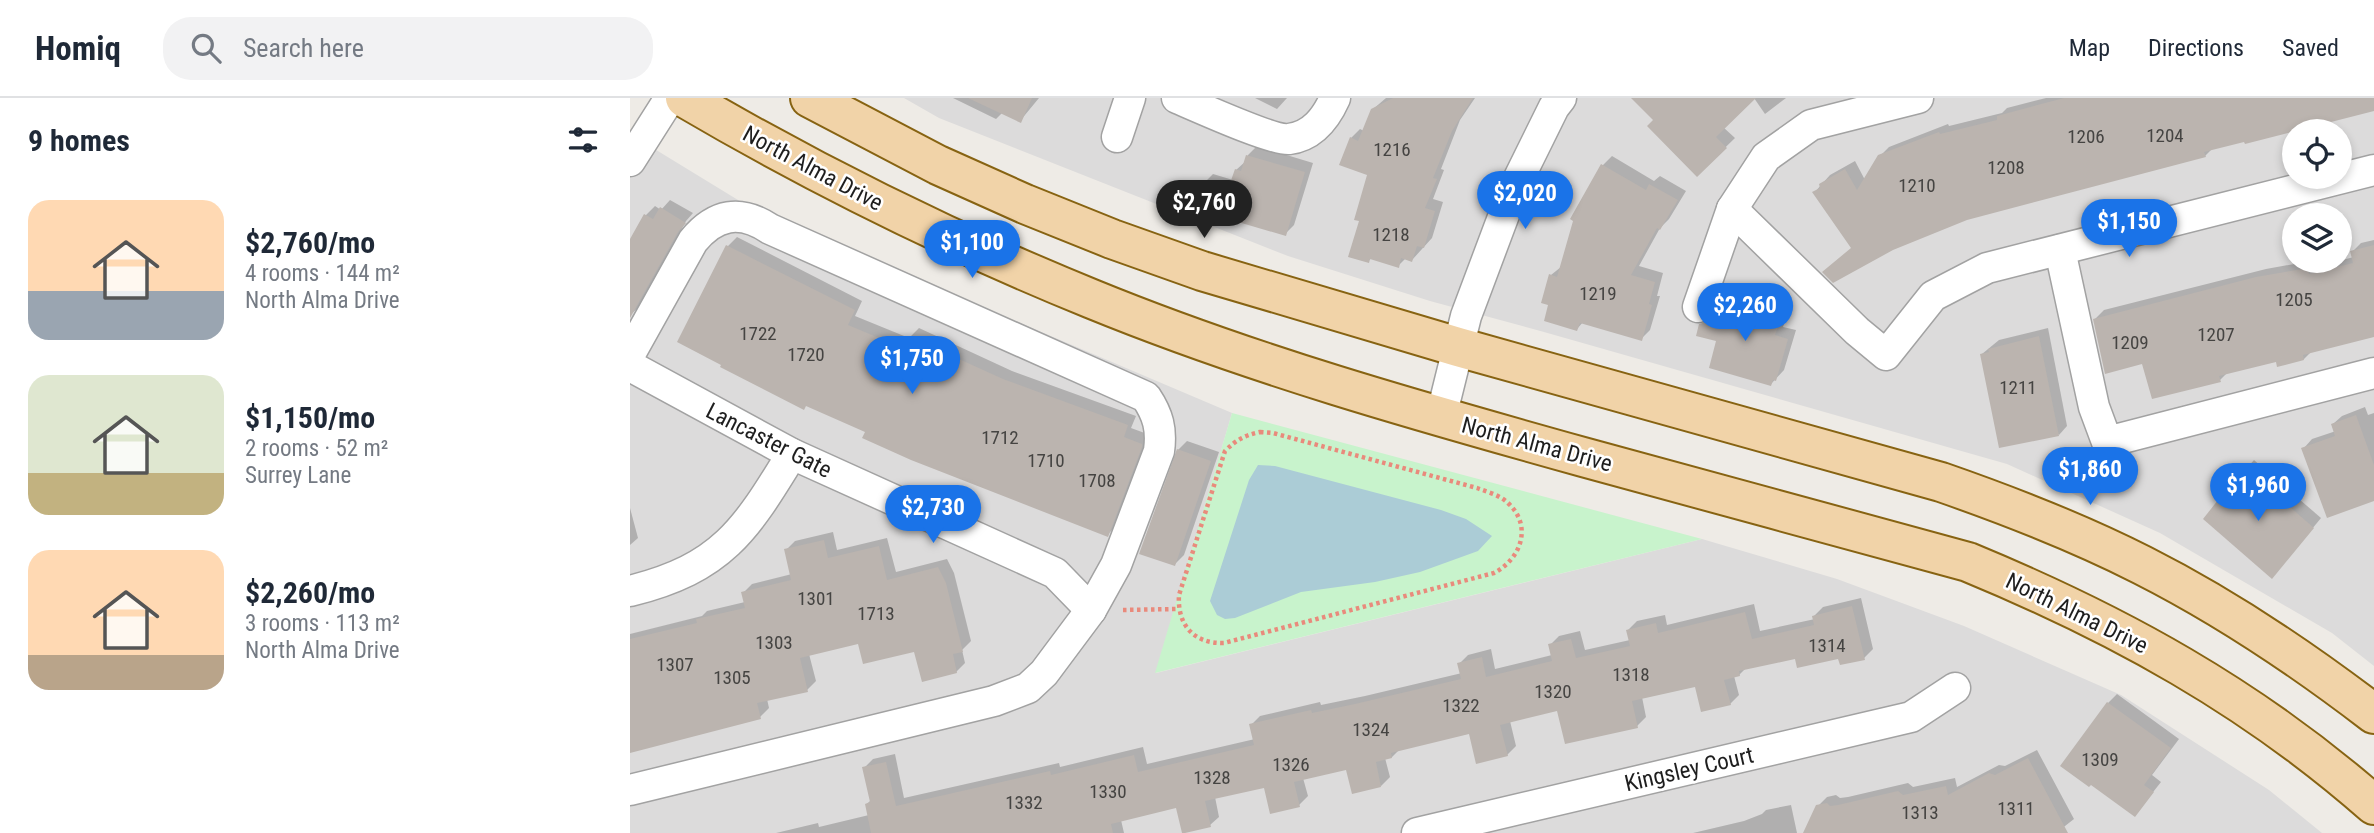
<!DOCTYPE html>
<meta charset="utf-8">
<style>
body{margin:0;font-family:"Roboto Condensed",sans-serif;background:#f2f2f3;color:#1f2937;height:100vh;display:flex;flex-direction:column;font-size:26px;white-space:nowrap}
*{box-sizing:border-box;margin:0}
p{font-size:23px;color:#747a83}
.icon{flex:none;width:38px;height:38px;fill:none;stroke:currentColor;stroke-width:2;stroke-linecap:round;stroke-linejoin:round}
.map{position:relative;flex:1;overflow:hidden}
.side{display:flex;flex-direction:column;background:#fff;width:630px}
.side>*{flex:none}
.fabs{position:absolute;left:1652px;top:21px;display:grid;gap:14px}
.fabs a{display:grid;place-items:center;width:70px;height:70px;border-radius:50%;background:#fff;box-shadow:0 4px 10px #0003;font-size:35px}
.price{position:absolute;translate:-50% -60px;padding:0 16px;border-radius:24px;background:#1a73e8;color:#fff;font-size:23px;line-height:46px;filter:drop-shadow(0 2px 4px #0008)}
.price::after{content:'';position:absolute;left:50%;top:42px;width:21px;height:16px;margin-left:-10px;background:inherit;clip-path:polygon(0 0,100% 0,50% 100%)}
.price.current{background:#222;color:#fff}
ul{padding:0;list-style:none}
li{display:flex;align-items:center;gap:21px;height:175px;padding:0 28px}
li span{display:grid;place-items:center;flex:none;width:196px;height:140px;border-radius:21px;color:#555}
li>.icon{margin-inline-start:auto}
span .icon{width:84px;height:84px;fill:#fffc;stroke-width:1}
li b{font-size:30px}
h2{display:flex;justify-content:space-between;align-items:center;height:84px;padding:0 28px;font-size:30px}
header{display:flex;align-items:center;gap:42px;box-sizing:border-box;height:98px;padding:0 35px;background:#fff;border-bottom:2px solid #e0e1e3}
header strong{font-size:33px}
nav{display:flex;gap:38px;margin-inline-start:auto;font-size:24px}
.search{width:490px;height:63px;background:#f2f2f3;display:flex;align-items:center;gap:18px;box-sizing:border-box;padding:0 24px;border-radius:28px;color:#747a83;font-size:26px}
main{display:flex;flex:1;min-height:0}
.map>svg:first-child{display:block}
</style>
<header>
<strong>Homiq</strong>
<div class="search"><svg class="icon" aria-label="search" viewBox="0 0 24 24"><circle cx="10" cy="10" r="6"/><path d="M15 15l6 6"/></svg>Search here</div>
<nav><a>Map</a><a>Directions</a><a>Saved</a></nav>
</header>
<main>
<section class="side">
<h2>9 homes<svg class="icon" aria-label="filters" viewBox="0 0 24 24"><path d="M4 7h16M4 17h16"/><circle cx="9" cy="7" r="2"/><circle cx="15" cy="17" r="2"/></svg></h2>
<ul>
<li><span style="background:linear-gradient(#ffd9b3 65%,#9aa5b1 0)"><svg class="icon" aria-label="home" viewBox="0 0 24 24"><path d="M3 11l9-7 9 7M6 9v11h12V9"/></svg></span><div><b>$2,760/mo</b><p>4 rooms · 144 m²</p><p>North Alma Drive</p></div></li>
<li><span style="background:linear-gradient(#dfe7d0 70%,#c2b280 0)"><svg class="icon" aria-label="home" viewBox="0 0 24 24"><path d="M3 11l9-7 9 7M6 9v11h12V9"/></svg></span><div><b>$1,150/mo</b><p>2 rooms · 52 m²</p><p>Surrey Lane</p></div></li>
<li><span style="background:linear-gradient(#ffd9b3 75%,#b9a48a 0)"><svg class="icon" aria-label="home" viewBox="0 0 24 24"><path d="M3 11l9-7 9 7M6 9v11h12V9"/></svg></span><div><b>$2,260/mo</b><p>3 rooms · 113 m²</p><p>North Alma Drive</p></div></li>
</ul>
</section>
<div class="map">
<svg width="1744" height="735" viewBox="0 0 1744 735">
<rect width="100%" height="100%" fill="#eeebe6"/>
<g fill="#dcdbdb" fill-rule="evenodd">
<path d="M274,0H1744V568L1702,535L1530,435L1377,366L914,234L800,203L658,158L309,20ZM1664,33H1710V79H1664ZM1664,117H1710V163H1664Z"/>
<polygon points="0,36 126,113 602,315 526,575 1072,441 1207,481 1334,528 1491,597 1639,692 1692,735 0,735"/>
</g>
<polygon fill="#c8f3cc" points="602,315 1072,441 525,575"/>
<polygon fill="#abccd6" points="628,367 645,368 811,412 836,421 862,438 848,453 790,474 745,484 671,494 605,520 595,521 587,517 580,503 619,382"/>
<g fill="#0003">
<polygon points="323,0 409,0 390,23 373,14 366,21"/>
<polygon points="625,0 657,0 647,11"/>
<polygon points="756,0 845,0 830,22 811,71 814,72 803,101 813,104 802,140 782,162 776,160 768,168 742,160 738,163 731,122 739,76 721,40 730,31 734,33 742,12"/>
<polygon points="1017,0 1094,0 1093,29 1105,40 1067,77 1025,22"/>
<polygon points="1124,0 1156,0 1135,16"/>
<polygon points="1416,0 1744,0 1744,11 1616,44 1615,41 1583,50 1575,58 1223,150 1184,95 1200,77 1225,63 1235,82 1250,58 1259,49 1318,26 1319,28 1372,15 1377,10"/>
<polygon points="627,48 683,65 664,127 655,136 574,85 583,76 603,82 606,72 616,63 618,57"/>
<polygon points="982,58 1024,83 1030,78 1056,93 1039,121 1030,130 1009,168 1033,175 1027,198 1030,198 1020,232 1011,241 953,224 947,231 921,206 921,177 931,169 945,122 942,120 973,67"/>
<polygon points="40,102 63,115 56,123 9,209 0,217 0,146 16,117 25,108 31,112"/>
<polygon points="107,139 232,203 225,218 279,240 289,230 382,273 506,318 501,330 520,337 486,428 477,437 237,333 49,243 98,148"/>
<polygon points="1744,142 1744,237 1682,253 1674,261 1647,262 1597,275 1590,282 1513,264 1465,221 1474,212 1636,171 1681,163 1687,163 1688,168 1724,159 1722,154 1731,145"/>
<polygon points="1100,192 1115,196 1114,199 1159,211 1153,229 1166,232 1154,272 1141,286 1071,227 1080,218 1086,216 1091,201"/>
<polygon points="1418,230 1437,328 1429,337 1352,256 1369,242"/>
<polygon points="1735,309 1738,317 1744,315 1744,401 1698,417 1674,350 1682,341 1706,333 1703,326 1712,318"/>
<polygon points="557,343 589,354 554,457 545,466 548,352"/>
<polygon points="1624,362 1691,420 1650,470 1616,371"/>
<polygon points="0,410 8,440 0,447"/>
<polygon points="203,434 207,452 257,440 266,474 317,461 324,475 341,543 332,552 335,565 326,574 285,552 229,544 179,556 186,583 177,592 137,601 139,610 130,619 0,653 0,536 72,518 77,513 115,504 113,495 122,486 162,476 156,452 165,443"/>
<polygon points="1231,500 1243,551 1234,560 1166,559 1116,570 1109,577 1104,578 1109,597 1100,606 1066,586 1012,599 1016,619 1007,628 929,611 880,623 886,648 877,657 840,634 769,652 762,659 755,660 760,679 751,688 717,669 673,680 678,698 669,707 635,687 585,699 589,719 580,727 548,708 491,722 494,735 146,735 188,725 189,729 239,717 237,706 241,702 234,670 243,661 265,656 274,700 429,665 430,669 513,649 517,666 625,641 621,627 630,618 690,604 691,607 735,598 832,575 829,566 838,557 861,551 865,571 922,557 920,547 929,538 950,533 955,552 1000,542 998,532 1007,523 1035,517 1037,527 1124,506 1130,533 1185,521 1184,518 1193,509"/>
<polygon points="1487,596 1549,641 1522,677 1531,684 1505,717 1478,605"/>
<polygon points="1407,652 1444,721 1426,735 1175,735 1188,708 1197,699 1206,697 1210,700 1218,699 1278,685 1283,689 1325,680 1327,689 1369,667 1375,668"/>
<polygon points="1161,707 1167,735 1063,735 1114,723 1132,716 1136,712"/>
</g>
<g fill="#bbb4af">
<polygon points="338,0 402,0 391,25"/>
<polygon points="763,0 843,0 822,33 803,80 807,81 795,110 805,113 794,150 787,148 782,164 771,160 769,170 740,161 739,165 718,159 729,123 724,122 737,77 709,67 720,39 728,43 741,11"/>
<polygon points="1001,0 1126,0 1086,39 1097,50 1067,79 1017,28 1023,22"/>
<polygon points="1434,0 1744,0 1744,13 1615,46 1614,44 1574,54 1576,59 1337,122 1263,152 1203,185 1192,174 1221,150 1182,94 1190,90 1189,86 1215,71 1227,92 1248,57 1309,34 1310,36 1367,22 1367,18"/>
<polygon points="616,57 675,74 656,138 564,111 573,84 598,91 605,71 611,73"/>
<polygon points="971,66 1016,92 1019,86 1048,102 1030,132 1027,130 1001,177 1025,184 1019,206 1022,207 1012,243 950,225 947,233 914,223 918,207 911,205 919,176 927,179 943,123 940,121"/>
<polygon points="30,109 56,125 48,134 0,220 0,141 14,116 23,121"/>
<polygon points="96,147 225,212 218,227 273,250 278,238 373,281 498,327 494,339 512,346 512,349 478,439 281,362 232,340 235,334 176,308 174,312 90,269 91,267 47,244"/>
<polygon points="1744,147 1744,239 1673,257 1674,262 1647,269 1646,264 1589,278 1591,284 1522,301 1512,266 1475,276 1463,221 1626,179 1678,170 1679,176 1723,165 1720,153"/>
<polygon points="1090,200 1107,205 1107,208 1151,220 1145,237 1158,241 1146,283 1143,282 1141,288 1079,270 1086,243 1066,238 1069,226 1079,223 1084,215"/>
<polygon points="1409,238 1429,338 1369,350 1350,256 1359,254 1358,251"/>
<polygon points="1726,317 1744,367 1744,403 1697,420 1671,350 1705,338 1701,326"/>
<polygon points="547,351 581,363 545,468 509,456"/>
<polygon points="1614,369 1684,430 1642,481 1573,421"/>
<polygon points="194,442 198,460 249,448 257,482 308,469 316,485 333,554 323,556 327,575 292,584 284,554 233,566 228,546 170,560 178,594 127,605 131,621 0,655 0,541 67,525 66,521 115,510 111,494 161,482 154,451"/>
<polygon points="1222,508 1235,562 1210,567 1208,561 1167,570 1165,561 1109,573 1110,578 1094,582 1101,607 1071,614 1065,589 1002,603 1008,630 935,646 927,613 870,627 878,658 846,666 839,636 761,655 762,660 746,664 751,689 722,696 716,672 664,684 670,709 640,716 634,690 575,703 581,729 555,735 552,735 546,710 481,726 483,735 241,735 235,706 240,704 232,669 256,664 266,708 420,673 421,677 504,657 508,674 624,647 619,626 681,612 682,615 725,606 831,581 827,565 852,559 856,579 922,563 918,546 941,541 946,560 1000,548 996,532 1026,525 1028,535 1115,514 1122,541 1184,527 1182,518"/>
<polygon points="1477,604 1541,650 1514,687 1524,694 1505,719 1461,687 1459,689 1430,668"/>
<polygon points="1398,660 1438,735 1173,735 1186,707 1197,705 1200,708 1208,707 1268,693 1273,697 1316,688 1318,697 1359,675 1365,677"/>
</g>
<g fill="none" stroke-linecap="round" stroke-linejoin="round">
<defs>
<g id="minor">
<path d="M547,0C566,8 643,43 659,41C683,38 696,20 705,0"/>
<polyline points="487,39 500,0"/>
<polyline points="0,63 40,0"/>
<polyline points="1102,111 1227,233 1256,257 1303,198 1357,170 1744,72"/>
<polyline points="1430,152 1464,309 1477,344 1744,275"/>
<polyline points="1068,209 1102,111 1136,59 1181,27 1288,0"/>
<path d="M0,256L63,143C85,116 110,111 140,131L516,299C528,317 532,331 529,353L486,467L461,512L414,575L398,590L364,603L0,692"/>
<polyline points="0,268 162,356 425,475 461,512"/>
<polyline points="811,319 836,218 884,90 924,9 931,0"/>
<path d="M0,493C92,470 115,433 162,356"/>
<polyline points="787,735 1281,619 1325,590"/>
</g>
<g id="major">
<path d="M55,0C186,77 322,144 462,201C621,266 788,313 953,359C1081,394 1210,429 1338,464C1488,526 1621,599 1744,707"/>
<path d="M180,0L308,67L395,106L482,141L572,173L828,249L1311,384C1380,408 1447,434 1512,467C1595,509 1671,560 1744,616"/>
</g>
</defs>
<use href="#minor" stroke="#a2a2a2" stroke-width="33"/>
<use href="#major" stroke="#876312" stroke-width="42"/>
<g stroke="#e98a7c" stroke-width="4.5" stroke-dasharray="3.5 3.5" stroke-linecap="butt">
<path d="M630,334L643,335L847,390C857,394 870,397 878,405C903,428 891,461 864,475L594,545C564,546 547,527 549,497L595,353C606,342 615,337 630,334Z"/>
<polyline points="493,512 548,511"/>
</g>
<use href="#minor" stroke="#fff" stroke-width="30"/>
<use href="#major" stroke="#f1d3a8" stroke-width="38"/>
</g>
<g text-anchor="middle" stroke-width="5" stroke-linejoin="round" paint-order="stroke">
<g font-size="19" fill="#454442">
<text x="1535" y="44">1204</text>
<text x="1456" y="45">1206</text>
<text x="762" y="58">1216</text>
<text x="1376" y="76">1208</text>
<text x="1287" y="94">1210</text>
<text x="761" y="143">1218</text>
<text x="968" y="202">1219</text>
<text x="1664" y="208">1205</text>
<text x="128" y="242">1722</text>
<text x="1586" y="243">1207</text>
<text x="1500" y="251">1209</text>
<text x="176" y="263">1720</text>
<text x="1388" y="296">1211</text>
<text x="370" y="346">1712</text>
<text x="416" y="369">1710</text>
<text x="467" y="389">1708</text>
<text x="186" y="507">1301</text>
<text x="246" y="522">1713</text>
<text x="144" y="551">1303</text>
<text x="1197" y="554">1314</text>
<text x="45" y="573">1307</text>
<text x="1001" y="583">1318</text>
<text x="102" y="586">1305</text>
<text x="923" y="600">1320</text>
<text x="831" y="614">1322</text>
<text x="741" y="638">1324</text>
<text x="1470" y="668">1309</text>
<text x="661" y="673">1326</text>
<text x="582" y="686">1328</text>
<text x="478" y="700">1330</text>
<text x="394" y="711">1332</text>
<text x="1386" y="717">1311</text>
<text x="1290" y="721">1313</text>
</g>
<g font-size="23" fill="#1e1e1e" stroke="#fff">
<text transform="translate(183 70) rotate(28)" y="8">North Alma Drive</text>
<text transform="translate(139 342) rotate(27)" y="8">Lancaster Gate</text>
<text transform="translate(907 346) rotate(15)" y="8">North Alma Drive</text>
<text transform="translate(1447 515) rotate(26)" y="8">North Alma Drive</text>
<text transform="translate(1059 671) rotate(-13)" y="8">Kingsley Court</text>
</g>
</g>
</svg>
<div class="fabs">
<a><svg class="icon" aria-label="locate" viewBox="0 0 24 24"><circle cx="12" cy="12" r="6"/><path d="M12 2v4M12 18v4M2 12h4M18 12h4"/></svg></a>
<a><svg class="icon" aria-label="layers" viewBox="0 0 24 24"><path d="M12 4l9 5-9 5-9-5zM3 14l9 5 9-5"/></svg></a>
</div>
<b class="price" style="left:895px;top:133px">$2,020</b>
<b class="price current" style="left:574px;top:142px">$2,760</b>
<b class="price" style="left:1499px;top:161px">$1,150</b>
<b class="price" style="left:342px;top:182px">$1,100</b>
<b class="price" style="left:1115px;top:245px">$2,260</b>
<b class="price" style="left:282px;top:298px">$1,750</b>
<b class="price" style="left:1460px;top:409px">$1,860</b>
<b class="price" style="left:1628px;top:425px">$1,960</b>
<b class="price" style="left:303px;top:447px">$2,730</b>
</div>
</main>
